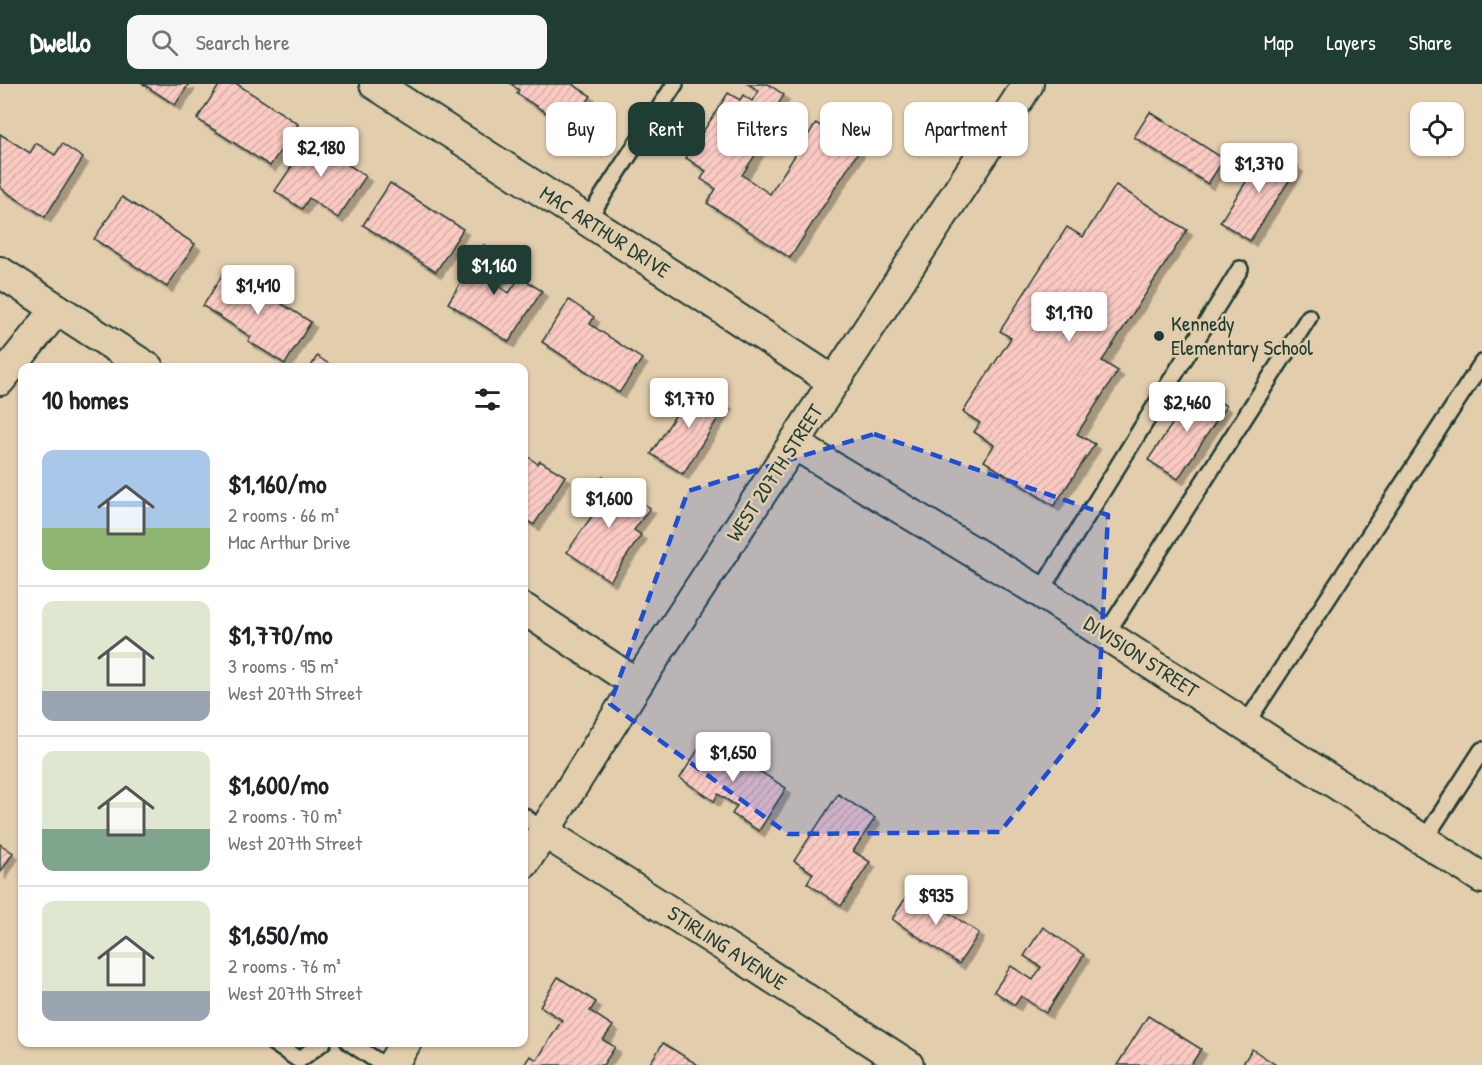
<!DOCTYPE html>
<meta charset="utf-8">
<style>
body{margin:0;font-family:"Patrick Hand",sans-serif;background:#f6f6f6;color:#202124;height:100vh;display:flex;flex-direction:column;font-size:22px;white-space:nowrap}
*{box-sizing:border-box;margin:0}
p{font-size:20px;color:#757577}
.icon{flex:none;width:33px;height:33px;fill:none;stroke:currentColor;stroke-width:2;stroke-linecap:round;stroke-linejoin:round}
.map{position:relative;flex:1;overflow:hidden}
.drawer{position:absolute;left:18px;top:279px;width:510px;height:684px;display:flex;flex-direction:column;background:#fff;border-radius:12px;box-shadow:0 2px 4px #0004}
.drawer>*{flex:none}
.guide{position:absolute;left:546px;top:18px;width:570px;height:54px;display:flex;gap:12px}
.tools{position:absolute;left:1410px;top:18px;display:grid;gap:12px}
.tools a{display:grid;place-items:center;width:54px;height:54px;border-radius:12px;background:#fff;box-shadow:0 2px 4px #0004;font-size:30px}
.price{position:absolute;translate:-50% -51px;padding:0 14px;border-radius:6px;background:#fff;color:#222;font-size:20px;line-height:39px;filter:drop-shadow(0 2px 3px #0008)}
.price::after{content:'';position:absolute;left:50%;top:36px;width:18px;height:14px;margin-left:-9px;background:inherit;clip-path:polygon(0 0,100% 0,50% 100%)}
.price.active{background:#1f3d34;color:#fff}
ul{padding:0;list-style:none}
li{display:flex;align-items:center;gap:18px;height:150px;padding:0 24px}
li+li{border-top:2px solid #e0e0e0}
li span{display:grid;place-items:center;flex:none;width:168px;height:120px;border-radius:12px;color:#555}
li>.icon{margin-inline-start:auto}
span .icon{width:72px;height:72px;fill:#fffc;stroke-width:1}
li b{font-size:26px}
h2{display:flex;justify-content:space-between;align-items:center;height:72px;padding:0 24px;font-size:26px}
.pill{padding:0 21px;border-radius:12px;background:#fff;box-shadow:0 2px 4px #0004;font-size:21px;line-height:54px}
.pill.active{background:#1f3d34;color:#fff}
header{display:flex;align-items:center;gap:36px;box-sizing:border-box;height:84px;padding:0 30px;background:#1f3d34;color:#fff}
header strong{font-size:28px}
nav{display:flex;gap:33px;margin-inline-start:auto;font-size:21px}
.search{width:420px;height:54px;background:#f6f6f6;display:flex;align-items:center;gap:15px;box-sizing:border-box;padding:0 21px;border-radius:12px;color:#757577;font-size:22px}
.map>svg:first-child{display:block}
</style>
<header>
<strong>Dwello</strong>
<div class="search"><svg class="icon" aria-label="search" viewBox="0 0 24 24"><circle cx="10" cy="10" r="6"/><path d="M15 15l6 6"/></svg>Search here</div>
<nav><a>Map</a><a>Layers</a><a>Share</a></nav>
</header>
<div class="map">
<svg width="1482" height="981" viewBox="0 0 1482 981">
<defs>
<pattern id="building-hatch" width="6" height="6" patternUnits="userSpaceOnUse" patternTransform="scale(1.5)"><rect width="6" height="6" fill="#facac2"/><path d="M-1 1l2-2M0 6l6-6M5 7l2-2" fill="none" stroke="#d6aea7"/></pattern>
<filter id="shadow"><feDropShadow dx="5.5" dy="5.5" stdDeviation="0" flood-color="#0004"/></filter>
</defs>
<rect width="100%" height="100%" fill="#e2cdac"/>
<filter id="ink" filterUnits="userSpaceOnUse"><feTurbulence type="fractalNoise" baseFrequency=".0167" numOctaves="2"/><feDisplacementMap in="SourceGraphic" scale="12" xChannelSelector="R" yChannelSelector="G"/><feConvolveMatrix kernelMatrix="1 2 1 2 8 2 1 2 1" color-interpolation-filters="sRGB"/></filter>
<g filter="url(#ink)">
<g fill="url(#building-hatch)" stroke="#1f3d34" stroke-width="1.5" filter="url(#shadow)">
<polygon points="143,0 189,0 175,21"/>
<polygon points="220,0 237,0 298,40 270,82 197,35"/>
<polygon points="511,0 572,0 591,12 570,44 517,10 519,6"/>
<polygon points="748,0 768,0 784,11 770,33 777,38 742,91 770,110 816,39 859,67 790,174 707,119 716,105 701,95 706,87 686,74 728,9 740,16 743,11 752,17 759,7"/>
<polygon points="1150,28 1224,75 1208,100 1134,53"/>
<polygon points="314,49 340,67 336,73 366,92 338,134 309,114 302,125 275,107"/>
<polygon points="0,50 30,69 36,59 55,71 62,60 83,74 45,133 0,104"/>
<polygon points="1268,64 1298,83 1250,157 1220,138"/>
<polygon points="390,99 463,145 436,188 363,141"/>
<polygon points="1116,101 1187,146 1102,277 1118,287 1077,350 1095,360 1054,422 984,377 994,361 974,348 980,339 963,328 1011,254 1000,247 1067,143 1083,153"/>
<polygon points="122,113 195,160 167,203 94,155"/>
<polygon points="484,161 511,177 496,201 509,209 520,193 542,207 509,258 448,219"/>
<polygon points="226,185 311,238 285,280 248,257 251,253 203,222"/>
<polygon points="569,216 594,233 590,240 642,275 619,309 542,258"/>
<polygon points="317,272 335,284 310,284"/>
<polygon points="695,300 727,320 683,390 651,370"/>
<polygon points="1197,303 1226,322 1178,395 1148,376"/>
<polygon points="524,370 538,380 540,377 565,392 534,441 524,435"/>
<polygon points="603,392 650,424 634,446 641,451 610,497 567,468 594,429 582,421"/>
<polygon points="706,653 786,704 759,747 732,730 737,722 718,710 714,717 680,694"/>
<polygon points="838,710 875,734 853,767 870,778 841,822 807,799 813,789 794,777"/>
<polygon points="0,760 13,769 0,789"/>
<polygon points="912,804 979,849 959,880 892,835"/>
<polygon points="1043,843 1084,871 1046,929 1021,912 1015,921 994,907 1011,882 1033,896 1041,883 1024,872"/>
<polygon points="558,893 596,918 590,927 613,942 603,956 615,963 603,981 524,981 530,972 537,976 562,936 540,922"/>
<polygon points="1148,932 1201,965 1191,981 1117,981"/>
<polygon points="663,959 698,981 649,981"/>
<polygon points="1252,965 1276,981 1242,981"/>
</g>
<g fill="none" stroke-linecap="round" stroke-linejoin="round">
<defs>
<g id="service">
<polyline points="587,136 675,0"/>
<polyline points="1040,508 1240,185"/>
<polyline points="1106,550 1309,233"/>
<polyline points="1245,641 1482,279"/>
<polyline points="524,732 544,748"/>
<polyline points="1424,756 1482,666"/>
<polyline points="272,958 299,976 323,958"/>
<polyline points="349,958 383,981"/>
</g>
<g id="minor">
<polyline points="375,0 587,136 834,298"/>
<polyline points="0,188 148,284"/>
<polyline points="0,296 57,225"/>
<polyline points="794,360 1040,508 1482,794"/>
<polyline points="524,525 637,600"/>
<polyline points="544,748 727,864 908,981"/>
<polyline points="524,779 637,600 1028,0"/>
<polyline points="392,981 406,958"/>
</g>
</defs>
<use href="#service" stroke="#1f3d34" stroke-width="20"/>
<use href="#minor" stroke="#1f3d34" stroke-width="34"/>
<use href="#service" stroke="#e2cdac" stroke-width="15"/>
<use href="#minor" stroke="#e2cdac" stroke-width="30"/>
</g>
</g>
<path fill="#1d4ed8" fill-opacity="0.2" stroke="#1d4ed8" stroke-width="4.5" stroke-dasharray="12 8" stroke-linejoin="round" d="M874,350L1108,431L1098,626L1000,748L788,750L610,620L688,407Z"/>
<circle fill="#1f3d34" stroke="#e2cdac" stroke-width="2" cx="1159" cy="252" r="6"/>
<g text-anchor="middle" stroke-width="5" stroke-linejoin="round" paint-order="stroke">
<g font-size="21" fill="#1f3d34" stroke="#e2cdac">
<text transform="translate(605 148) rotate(33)" y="7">MAC ARTHUR DRIVE</text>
<text transform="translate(775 389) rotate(-57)" y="7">WEST 207TH STREET</text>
<text transform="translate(1141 573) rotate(33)" y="7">DIVISION STREET</text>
<text transform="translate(727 864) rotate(33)" y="7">STIRLING AVENUE</text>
</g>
<g font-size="21" fill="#1f3d34" stroke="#e2cdac" text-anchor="start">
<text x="1171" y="247">Kennedy<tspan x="1171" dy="24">Elementary School</tspan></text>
</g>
</g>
</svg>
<div class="tools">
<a><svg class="icon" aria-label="locate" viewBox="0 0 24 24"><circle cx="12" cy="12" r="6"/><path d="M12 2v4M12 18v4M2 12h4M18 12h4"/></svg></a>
</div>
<b class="price" style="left:321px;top:94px">$2,180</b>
<b class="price" style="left:1259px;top:110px">$1,370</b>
<b class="price active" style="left:494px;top:212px">$1,160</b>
<b class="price" style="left:258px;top:232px">$1,410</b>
<b class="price" style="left:1069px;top:259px">$1,170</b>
<b class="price" style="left:689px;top:345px">$1,770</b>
<b class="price" style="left:1187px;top:349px">$2,460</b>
<b class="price" style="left:609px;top:445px">$1,600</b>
<b class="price" style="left:733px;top:699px">$1,650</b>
<b class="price" style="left:936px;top:842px">$935</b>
<div class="guide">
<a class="pill">Buy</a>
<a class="pill active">Rent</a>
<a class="pill">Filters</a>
<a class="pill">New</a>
<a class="pill">Apartment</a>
</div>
<section class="drawer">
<h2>10 homes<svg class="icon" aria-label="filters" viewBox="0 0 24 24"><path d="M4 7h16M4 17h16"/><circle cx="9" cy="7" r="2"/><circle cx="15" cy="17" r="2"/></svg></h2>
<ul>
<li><span style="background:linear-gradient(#a9c7e8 65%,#8fb573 0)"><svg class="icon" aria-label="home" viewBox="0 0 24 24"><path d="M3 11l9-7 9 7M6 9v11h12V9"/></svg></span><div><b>$1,160/mo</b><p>2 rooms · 66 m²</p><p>Mac Arthur Drive</p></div></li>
<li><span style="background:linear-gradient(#dfe7d0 75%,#9aa5b1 0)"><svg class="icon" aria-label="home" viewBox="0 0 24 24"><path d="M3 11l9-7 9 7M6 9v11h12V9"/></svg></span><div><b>$1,770/mo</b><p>3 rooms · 95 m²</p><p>West 207th Street</p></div></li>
<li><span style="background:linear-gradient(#dfe7d0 65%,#7fa58c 0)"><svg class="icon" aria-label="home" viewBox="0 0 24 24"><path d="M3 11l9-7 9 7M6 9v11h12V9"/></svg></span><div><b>$1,600/mo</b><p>2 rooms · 70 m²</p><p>West 207th Street</p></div></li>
<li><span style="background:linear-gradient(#dfe7d0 75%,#9aa5b1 0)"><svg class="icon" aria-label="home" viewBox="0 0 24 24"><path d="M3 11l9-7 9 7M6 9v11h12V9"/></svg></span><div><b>$1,650/mo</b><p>2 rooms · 76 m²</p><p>West 207th Street</p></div></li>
</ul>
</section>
</div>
